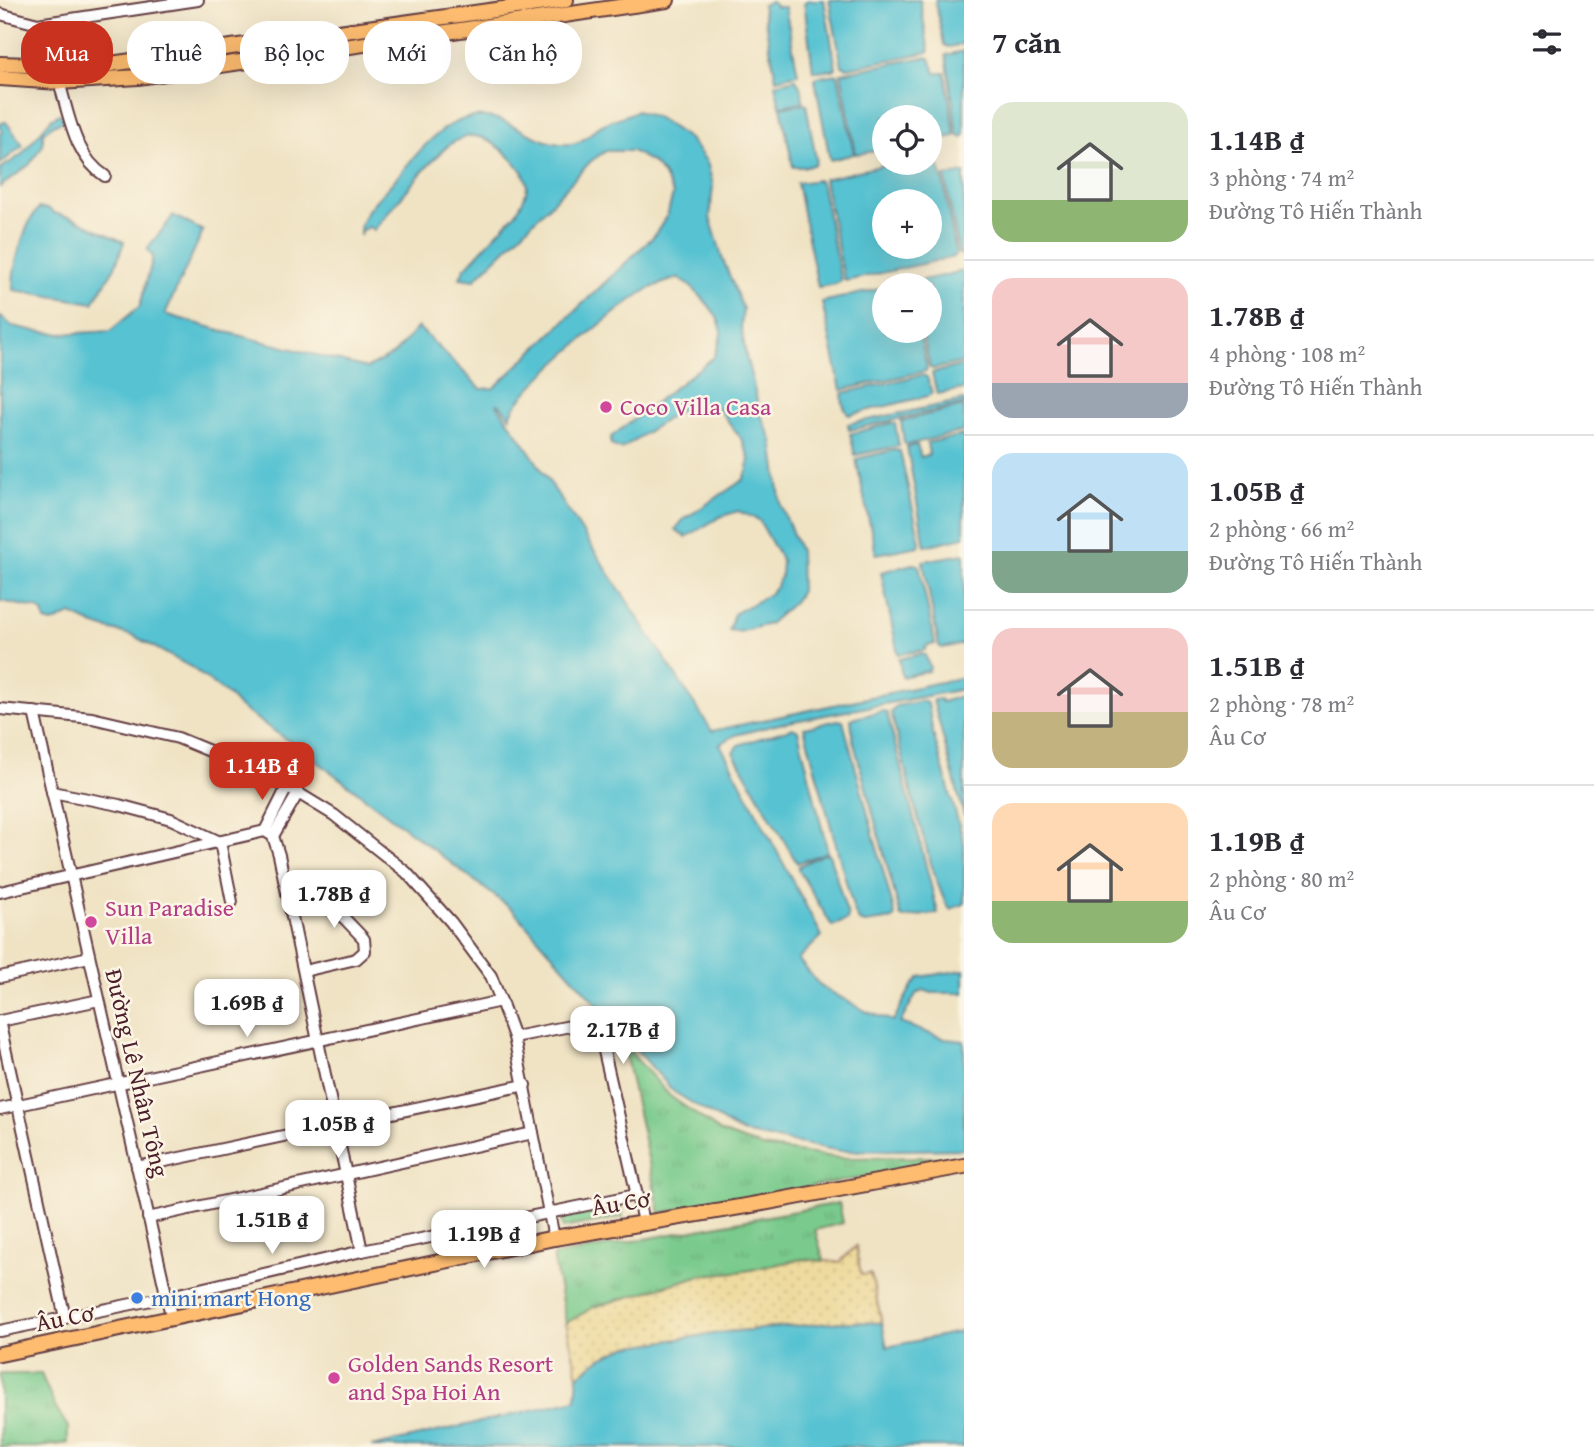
<!DOCTYPE html>
<html lang="vi">
<meta charset="utf-8">
<style>
body{margin:0;font-family:"Gentium Book Plus",serif;background:#f7f7f7;color:#2b2b33;height:100vh;display:flex;flex-direction:column;font-size:26px;white-space:nowrap}
*{box-sizing:border-box;margin:0}
p{font-size:23px;color:#7c7c81}
.icon{flex:none;width:38px;height:38px;fill:none;stroke:currentColor;stroke-width:2;stroke-linecap:round;stroke-linejoin:round}
.map{position:relative;flex:1;overflow:hidden}
.details{display:flex;flex-direction:column;background:#fff;width:630px}
.details>*{flex:none}
.guide{position:absolute;left:21px;top:21px;width:665px;height:63px;display:flex;gap:14px}
.fabs{position:absolute;left:872px;top:105px;display:grid;gap:14px}
.fabs a{display:grid;place-items:center;width:70px;height:70px;border-radius:50%;background:#fff;box-shadow:0 7px 28px #0002;font-size:35px}
.price{position:absolute;translate:-50% -60px;padding:0 16px;border-radius:14px;background:#fff;color:#222;font-size:23px;line-height:46px;filter:drop-shadow(0 2px 4px #0008)}
.price::after{content:'';position:absolute;left:50%;top:42px;width:21px;height:16px;margin-left:-10px;background:inherit;clip-path:polygon(0 0,100% 0,50% 100%)}
.price.current{background:#c8321e;color:#fff}
ul{padding:0;list-style:none}
li{display:flex;align-items:center;gap:21px;height:175px;padding:0 28px}
li+li{border-top:2px solid #e1e1e2}
li span{display:grid;place-items:center;flex:none;width:196px;height:140px;border-radius:21px;color:#555}
li>.icon{margin-inline-start:auto}
span .icon{width:84px;height:84px;fill:#fffc;stroke-width:1}
li b{font-size:30px}
h2{display:flex;justify-content:space-between;align-items:center;height:84px;padding:0 28px;font-size:30px}
.tag{padding:0 24px;border-radius:28px;background:#fff;box-shadow:0 7px 28px #0002;font-size:24px;line-height:63px}
.tag.current{background:#c8321e;color:#fff}
main{display:flex;flex:1;min-height:0}
.map>svg:first-child{display:block}
</style>
<main>
<div class="map">
<svg width="964" height="1447" viewBox="0 0 964 1447">
<defs>
<pattern id="sand-dots" width="8" height="8" patternUnits="userSpaceOnUse" patternTransform="scale(1.75)"><rect width="8" height="8" fill="#eeda9e"/><path d="M2 2h.1M6 6h.1" fill="none" stroke="#cebb88" stroke-width="1.8" stroke-linecap="round"/></pattern>
<pattern id="park-tufts" width="24" height="20" patternUnits="userSpaceOnUse" patternTransform="scale(1.75)"><rect width="24" height="20" fill="#79ca8c"/><path d="M3 7l-1-3M5 7V3M7 7l1-3M15 17l-1-3M17 17v-4M19 17l1-3" fill="none" stroke="#6aad79"/></pattern>
</defs>
<rect width="100%" height="100%" fill="#fcf5e5"/>
<filter id="ink" filterUnits="userSpaceOnUse"><feTurbulence type="fractalNoise" baseFrequency=".0143" numOctaves="2"/><feDisplacementMap in="SourceGraphic" scale="14" xChannelSelector="R" yChannelSelector="G"/><feConvolveMatrix kernelMatrix="1 2 1 2 8 2 1 2 1" color-interpolation-filters="sRGB"/></filter>
<filter id="wash" filterUnits="userSpaceOnUse"><feTurbulence type="fractalNoise" baseFrequency=".00686" numOctaves="4" result="noise"/><feDisplacementMap in="SourceGraphic" scale="28" xChannelSelector="R" yChannelSelector="G"/><feGaussianBlur stdDeviation="1.57" result="paint"/><feColorMatrix in="noise" values="0 0 0 0 0 0 0 0 0 0 0 0 0 0 0 0 0 1.4 0 .05"/><feComposite in="paint" operator="in"/></filter>
<g filter="url(#wash)">
<rect width="100%" height="100%" fill="#f0e3c4"/>
<polygon fill="#79ca8c" stroke="#62745c" stroke-width="2" points="621,1206 623,1217 563,1228 561,1216"/>
<polygon fill="url(#sand-dots)" stroke="#9c7c64" stroke-width="2" points="856,1246 861,1275 871,1274 882,1323 843,1322 726,1332 626,1347 601,1358 578,1376 566,1323 594,1307 702,1275 745,1271 802,1259 840,1262"/>
<g fill="url(#park-tufts)" stroke="#62745c" stroke-width="2">
<polygon points="623,1044 670,1096 721,1132 762,1147 840,1158 964,1157 964,1160 660,1213"/>
<polygon points="839,1203 843,1223 815,1230 824,1261 802,1259 745,1271 702,1275 594,1307 566,1323 553,1256"/>
<polygon points="0,1374 41,1374 55,1406 68,1427 68,1443 37,1447 0,1447"/>
</g>
<g fill="#57c2d2" stroke="#50707e" stroke-width="2" fill-rule="evenodd">
<polygon points="809,0 824,0 836,68 833,70 813,71 804,2"/>
<polygon points="829,0 920,0 929,52 848,68 842,66"/>
<polygon points="935,0 964,0 964,44 949,47 944,45"/>
<polygon points="771,1 777,7 785,7 798,74 776,79 762,5"/>
<polygon points="964,51 964,136 961,137 957,134 946,55"/>
<polygon points="925,57 930,58 935,73 945,73 955,136 929,141 929,117 884,117 884,150 856,154 841,73"/>
<polygon points="838,74 854,154 830,160 815,80 817,77"/>
<polygon points="796,79 802,90 803,102 780,106 775,84"/>
<polygon points="806,104 816,159 815,164 807,167 793,167 781,107"/>
<path d="M637,111L658,118L689,139L707,162L713,185L710,217L723,260L743,309L741,326L746,355L760,413L772,440L781,506L800,551L801,591L794,602L769,624L739,632L729,630L734,614L768,595L776,587L781,575L782,561L759,520L738,511L720,517L686,537L675,530L683,520L743,480L748,470L749,457L742,440L718,408L699,402L684,408L621,449L611,445V437L714,357C717,348 722,339 721,329C720,314 691,283 677,278C667,282 656,285 647,290C621,304 516,392 510,417L500,405L496,403L528,449L712,731L964,677V689L783,723L736,735L720,744L822,936L798,959L820,986L867,1012L893,1021L912,986L920,977L964,970V993H932L923,990L916,994L900,1023L945,1039L964,1041V1149L841,1151L742,1133L674,1092L513,910L306,753L238,706L229,696L191,667L134,636L97,626L71,614L52,623L45,621L43,612L36,608L0,601V316L12,326L36,331L61,334L110,331L140,306L153,257L147,249C156,236 165,229 173,215L203,231L165,314L226,332L367,368L394,354L418,327L481,389L494,388L654,236L667,216L673,194L663,174L652,162L632,151H606L591,161L545,210L474,280L460,278L464,269L516,213C521,204 528,193 527,183C524,165 489,134 471,136C466,136 459,140 455,141C438,149 389,212 374,230L369,227L361,231L360,236C358,214 379,198 392,183C423,148 456,97 510,124C530,134 548,146 571,144C584,143 591,131 602,125C613,119 626,116 637,111Z"/>
<polygon points="60,114 65,119 64,121 55,124 43,133 43,145 29,165 0,187 0,169 21,155 52,118"/>
<polygon points="6,122 23,145 0,164 0,134 2,133 0,123"/>
<path d="M935,154L943,180L956,253L953,257L846,281L844,279L824,179L893,163H929V155ZM884,201H929V247H884Z"/>
<polygon points="964,173 964,255 959,254 945,176"/>
<polygon points="818,180 822,186 841,281 836,284 818,287 797,183"/>
<path d="M39,208L49,209L54,213L73,218L124,242L115,267L93,303L13,290C12,268 24,224 39,208Z"/>
<polygon points="964,271 964,362 933,369 930,368 922,331 929,331 929,285 912,285 913,282"/>
<polygon points="884,288 884,331 919,331 927,367 926,371 841,390 822,302"/>
<polygon points="964,365 964,389 937,394 932,373"/>
<path d="M922,375L927,377L932,393L928,396L849,415C844,410 841,400 843,393Z"/>
<polygon points="964,400 964,404 849,430 848,424"/>
<polygon points="964,406 964,431 907,445 904,443 901,421"/>
<polygon points="891,423 895,423 899,446 855,455 850,434"/>
<polygon points="964,435 964,537 925,546 907,447 917,445 921,457 929,455 927,443"/>
<polygon points="894,450 900,451 920,542 919,546 876,554 856,459"/>
<polygon points="964,554 964,644 942,648 939,646 923,561"/>
<polygon points="913,564 919,565 935,644 926,646 925,650 898,654 881,572"/>
<polygon points="920,654 925,655 930,668 928,671 902,677 899,659"/>
<polygon points="964,695 964,816 933,700 940,699 942,702"/>
<path d="M923,701L928,704L933,733L964,843V904L950,909C934,894 899,743 891,712L896,706Z"/>
<polygon points="883,711 887,713 938,913 904,918 901,917 853,740 851,719"/>
<polygon points="838,720 843,721 895,915 893,919 865,923 859,921 854,911 804,728"/>
<polygon points="793,728 798,731 827,848 827,852 797,863 733,752 738,745"/>
<polygon points="824,854 829,854 848,916 847,920 832,926 798,869 799,866"/>
<polygon points="843,1322 882,1323 887,1347 964,1331 964,1447 371,1447 576,1400 578,1376 601,1358 626,1347 726,1332"/>
</g>
</g>
<g filter="url(#ink)">
<g fill="none" stroke-linecap="round" stroke-linejoin="round">
<defs>
<g id="minor">
<polyline points="0,14 38,24 198,0"/>
<polyline points="44,23 44,67"/>
<path d="M59,82C69,114 74,156 105,176"/>
<polyline points="0,709 92,718 178,738 258,771 298,793 334,815 406,872 451,922 491,976 501,1001 514,1037 554,1238"/>
<polyline points="34,712 172,1320"/>
<polyline points="52,792 119,805 171,819 220,842 232,902"/>
<polyline points="265,831 273,836 279,855 362,1251"/>
<polyline points="265,831 287,787"/>
<polyline points="273,836 298,793"/>
<polyline points="284,880 344,918 364,939 365,951 356,959 304,971"/>
<polyline points="0,892 265,831"/>
<polyline points="0,977 89,957"/>
<polyline points="0,1021 99,1000"/>
<polyline points="0,1025 65,1318"/>
<polyline points="514,1037 591,1022 598,1025 643,1222"/>
<polyline points="0,1109 501,1001"/>
<polyline points="137,1167 525,1085"/>
<polyline points="148,1218 533,1133"/>
<polyline points="0,1331 166,1297 362,1251 636,1195"/>
</g>
<g id="major">
<polyline points="0,64 89,67 566,0"/>
<polyline points="0,78 59,82 138,77 667,0"/>
<polyline points="0,1354 554,1238 746,1206 964,1166"/>
</g>
</defs>
<use href="#minor" stroke="#633c42" stroke-width="14"/>
<use href="#major" stroke="#633c42" stroke-width="18"/>
<use href="#minor" stroke="#fff" stroke-width="10"/>
<use href="#major" stroke="#fdbc6f" stroke-width="14"/>
</g>
</g>
<g fill="#d1479c" stroke="#fcf5e5" stroke-width="2.5">
<circle cx="606" cy="407" r="7"/>
<circle cx="91" cy="922" r="7"/>
<circle cx="334" cy="1378" r="7"/>
</g>
<circle fill="#3f7fe0" stroke="#fcf5e5" stroke-width="2.5" cx="137" cy="1298" r="7"/>
<g text-anchor="middle" stroke-width="5" stroke-linejoin="round" paint-order="stroke">
<g font-size="24" fill="#b23c85" stroke="#fcf5e5" text-anchor="start">
<text x="620" y="415">Coco Villa Casa</text>
<text x="105" y="916">Sun Paradise<tspan x="105" dy="28">Villa</tspan></text>
<text x="348" y="1372">Golden Sands Resort<tspan x="348" dy="28">and Spa Hoi An</tspan></text>
</g>
<g font-size="24" fill="#4a1f2b" stroke="#fcf5e5">
<text transform="translate(137 1073) rotate(77)" y="8">Đường Lê Nhân Tông</text>
<text transform="translate(621 1203) rotate(-9)" y="8">Âu Cơ</text>
<text transform="translate(65 1318) rotate(-11)" y="8">Âu Cơ</text>
</g>
<g font-size="24" fill="#366cbe" stroke="#fcf5e5" text-anchor="start">
<text x="151" y="1306">mini mart Hong</text>
</g>
</g>
</svg>
<div class="fabs">
<a><svg class="icon" aria-label="locate" viewBox="0 0 24 24"><circle cx="12" cy="12" r="6"/><path d="M12 2v4M12 18v4M2 12h4M18 12h4"/></svg></a>
<a>+</a>
<a>−</a>
</div>
<b class="price current" style="left:262px;top:802px">1.14B ₫</b>
<b class="price" style="left:334px;top:930px">1.78B ₫</b>
<b class="price" style="left:247px;top:1039px">1.69B ₫</b>
<b class="price" style="left:623px;top:1066px">2.17B ₫</b>
<b class="price" style="left:338px;top:1160px">1.05B ₫</b>
<b class="price" style="left:272px;top:1256px">1.51B ₫</b>
<b class="price" style="left:484px;top:1270px">1.19B ₫</b>
<div class="guide">
<a class="tag current">Mua</a>
<a class="tag">Thuê</a>
<a class="tag">Bộ lọc</a>
<a class="tag">Mới</a>
<a class="tag">Căn hộ</a>
</div>
</div>
<section class="details">
<h2>7 căn<svg class="icon" aria-label="filters" viewBox="0 0 24 24"><path d="M4 7h16M4 17h16"/><circle cx="9" cy="7" r="2"/><circle cx="15" cy="17" r="2"/></svg></h2>
<ul>
<li><span style="background:linear-gradient(#dfe7d0 70%,#8fb573 0)"><svg class="icon" aria-label="home" viewBox="0 0 24 24"><path d="M3 11l9-7 9 7M6 9v11h12V9"/></svg></span><div><b>1.14B ₫</b><p>3 phòng · 74 m²</p><p>Đường Tô Hiến Thành</p></div></li>
<li><span style="background:linear-gradient(#f6c9c9 75%,#9aa5b1 0)"><svg class="icon" aria-label="home" viewBox="0 0 24 24"><path d="M3 11l9-7 9 7M6 9v11h12V9"/></svg></span><div><b>1.78B ₫</b><p>4 phòng · 108 m²</p><p>Đường Tô Hiến Thành</p></div></li>
<li><span style="background:linear-gradient(#bfe0f5 70%,#7fa58c 0)"><svg class="icon" aria-label="home" viewBox="0 0 24 24"><path d="M3 11l9-7 9 7M6 9v11h12V9"/></svg></span><div><b>1.05B ₫</b><p>2 phòng · 66 m²</p><p>Đường Tô Hiến Thành</p></div></li>
<li><span style="background:linear-gradient(#f6c9c9 60%,#c2b280 0)"><svg class="icon" aria-label="home" viewBox="0 0 24 24"><path d="M3 11l9-7 9 7M6 9v11h12V9"/></svg></span><div><b>1.51B ₫</b><p>2 phòng · 78 m²</p><p>Âu Cơ</p></div></li>
<li><span style="background:linear-gradient(#ffd9b3 70%,#8fb573 0)"><svg class="icon" aria-label="home" viewBox="0 0 24 24"><path d="M3 11l9-7 9 7M6 9v11h12V9"/></svg></span><div><b>1.19B ₫</b><p>2 phòng · 80 m²</p><p>Âu Cơ</p></div></li>
</ul>
</section>
</main>
